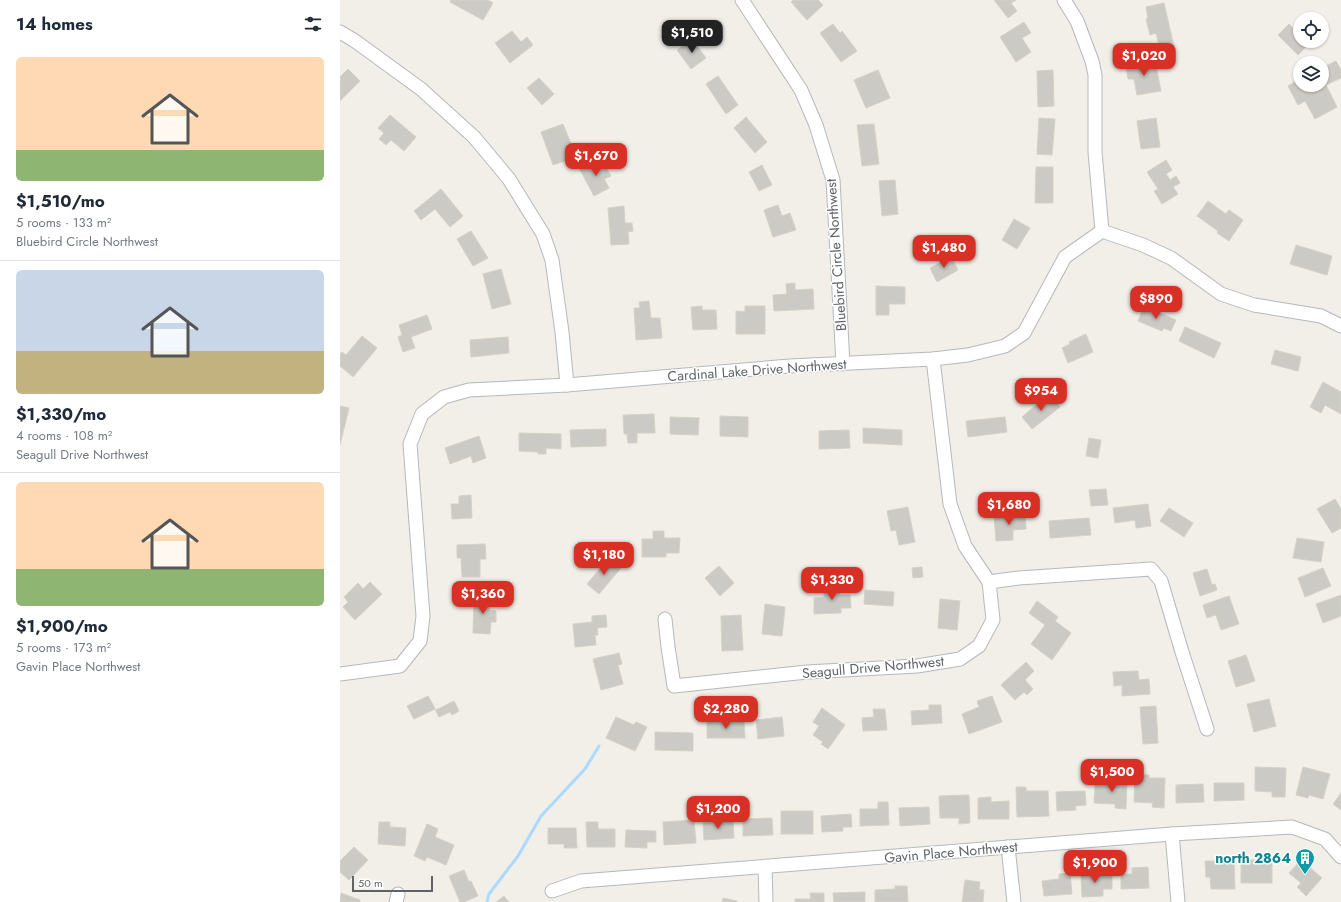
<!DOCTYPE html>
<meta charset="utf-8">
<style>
body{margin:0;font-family:Jost,sans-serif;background:#f2f2f3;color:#1f2937;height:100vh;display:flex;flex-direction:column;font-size:15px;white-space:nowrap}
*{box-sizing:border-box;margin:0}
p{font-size:13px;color:#747a83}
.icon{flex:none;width:22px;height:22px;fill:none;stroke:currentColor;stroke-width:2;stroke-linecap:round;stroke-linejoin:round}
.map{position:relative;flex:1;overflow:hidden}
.sheet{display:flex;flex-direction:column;background:#fff;width:340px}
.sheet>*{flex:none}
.controls{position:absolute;left:953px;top:12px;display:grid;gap:8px}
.controls a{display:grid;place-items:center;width:36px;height:36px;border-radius:50%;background:#fff;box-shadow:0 1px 3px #0004;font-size:20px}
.scale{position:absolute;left:12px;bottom:10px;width:81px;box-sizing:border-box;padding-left:4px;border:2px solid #5f6368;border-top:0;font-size:11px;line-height:14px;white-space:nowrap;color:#5f6368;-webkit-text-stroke:3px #fff;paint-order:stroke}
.price{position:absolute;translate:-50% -34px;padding:0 9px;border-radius:8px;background:#d93025;color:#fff;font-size:13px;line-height:26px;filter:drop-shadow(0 1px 2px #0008)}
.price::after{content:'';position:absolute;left:50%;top:24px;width:12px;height:9px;margin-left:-6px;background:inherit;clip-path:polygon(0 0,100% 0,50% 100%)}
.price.selected{background:#222;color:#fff}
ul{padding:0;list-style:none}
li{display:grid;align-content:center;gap:8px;height:212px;padding:0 16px}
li+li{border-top:1px solid #e0e1e3}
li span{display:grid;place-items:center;height:124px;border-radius:6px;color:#555}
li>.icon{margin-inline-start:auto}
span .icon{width:72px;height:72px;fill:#fffc;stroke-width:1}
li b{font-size:17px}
h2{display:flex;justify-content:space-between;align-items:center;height:48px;padding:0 16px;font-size:17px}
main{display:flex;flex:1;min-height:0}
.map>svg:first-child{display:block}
</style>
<main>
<section class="sheet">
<h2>14 homes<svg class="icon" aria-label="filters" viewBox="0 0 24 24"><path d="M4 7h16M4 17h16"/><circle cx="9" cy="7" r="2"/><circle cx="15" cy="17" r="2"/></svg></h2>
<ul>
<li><span style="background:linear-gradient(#ffd9b3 75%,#8fb573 0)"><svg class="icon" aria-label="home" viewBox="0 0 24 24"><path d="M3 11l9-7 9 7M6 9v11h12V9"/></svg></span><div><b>$1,510/mo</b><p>5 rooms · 133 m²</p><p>Bluebird Circle Northwest</p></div></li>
<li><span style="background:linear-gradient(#c9d6e8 65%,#c2b280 0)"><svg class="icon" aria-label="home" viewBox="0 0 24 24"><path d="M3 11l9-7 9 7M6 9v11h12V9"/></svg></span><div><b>$1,330/mo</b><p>4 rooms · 108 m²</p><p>Seagull Drive Northwest</p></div></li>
<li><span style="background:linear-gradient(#ffd9b3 70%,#8fb573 0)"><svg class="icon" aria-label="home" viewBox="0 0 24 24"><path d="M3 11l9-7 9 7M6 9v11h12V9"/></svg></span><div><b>$1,900/mo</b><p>5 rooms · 173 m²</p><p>Gavin Place Northwest</p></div></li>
</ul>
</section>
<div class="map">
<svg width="1001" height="902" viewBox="0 0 1001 902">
<rect width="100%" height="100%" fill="#f1efe8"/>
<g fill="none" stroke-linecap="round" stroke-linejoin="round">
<polyline stroke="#aadaff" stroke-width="3" points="147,902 149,894 178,856 201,816 245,769 259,746"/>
</g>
<g fill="#cccac5" stroke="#d6d1c6">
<polygon points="111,0 148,0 153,3 143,20 110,2"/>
<polygon points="453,0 478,0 483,5 467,20 451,2"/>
<polygon points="654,0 676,0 671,3 677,11 668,18"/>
<polygon points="824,3 834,47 820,50 816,33 810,35 806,19 808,18 806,7"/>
<polygon points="684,22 691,33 682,38 691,52 676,62 660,37"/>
<polygon points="493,24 500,33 502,31 517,51 501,62 480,33"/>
<polygon points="949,24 960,35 960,41 966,41 969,44 958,55 938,35"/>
<polygon points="172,31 181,42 187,37 193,45 170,63 155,43"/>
<polygon points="352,39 366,58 351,69 337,50"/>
<polygon points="815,60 821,91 797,95 794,79 788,79 786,65"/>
<polygon points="996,61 1001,70 1001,78 986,85 997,107 975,119 965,101 958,105 948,86 960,79 960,85 982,85 982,68"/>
<polygon points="8,69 20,81 0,101 0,77"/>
<polygon points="538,70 550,98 526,108 514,80"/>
<polygon points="713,70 714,106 698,107 697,71"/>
<polygon points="378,76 398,105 386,114 366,84"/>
<polygon points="199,78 214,94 202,105 187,88"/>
<polygon points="50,115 76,137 64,151 51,140 46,145 39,139 44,133 38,128"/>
<polygon points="406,117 427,142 415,153 394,128"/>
<polygon points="699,118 715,119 712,155 697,154"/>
<polygon points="816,118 820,147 801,149 797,121"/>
<polygon points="223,124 232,146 226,148 230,159 213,165 201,132"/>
<polygon points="534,124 539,164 522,166 517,125"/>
<polygon points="256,159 260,166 264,164 271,176 264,179 269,188 254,196 239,168"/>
<polygon points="826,160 832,170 826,174 830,180 836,176 840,183 833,187 838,194 822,204 814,191 818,189 807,172"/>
<polygon points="422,165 432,185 419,191 409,172"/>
<polygon points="696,167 713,167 713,203 695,203"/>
<polygon points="555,180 558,214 542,216 539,181"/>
<polygon points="101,189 123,216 110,227 95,209 81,220 74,211"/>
<polygon points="868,201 886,214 889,210 903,220 889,241 877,233 878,231 857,216"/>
<polygon points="438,205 442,216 450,213 456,230 433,237 424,210"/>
<polygon points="284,206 285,223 292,223 293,231 288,232 289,244 271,245 268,208"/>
<polygon points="674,219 690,228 677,249 662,240"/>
<polygon points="131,231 148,258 133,266 117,239"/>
<polygon points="956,245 992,256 987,275 950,264"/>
<polygon points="611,257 618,270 597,282 590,268"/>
<polygon points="161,269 171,304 152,309 143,274"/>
<polygon points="455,283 455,290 473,289 474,309 434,311 433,295 447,294 446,284"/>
<polygon points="536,286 565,287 565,304 549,304 549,315 536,315"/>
<polygon points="309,301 311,318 320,318 322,338 296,340 294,308 300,308 299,302"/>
<polygon points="362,306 362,310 376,310 377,329 353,330 351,307"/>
<polygon points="405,306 425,306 425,334 396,334 396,311 405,312"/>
<polygon points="804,306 836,320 831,331 824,328 822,331 798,321"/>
<polygon points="87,315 92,329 71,337 75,348 63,352 58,337 62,335 59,325"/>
<polygon points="845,327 881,343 874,358 839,341"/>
<polygon points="746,334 753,352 728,363 722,348 730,344 729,342"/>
<polygon points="22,336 37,348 13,377 0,366 0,355 2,352 6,355"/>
<polygon points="168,337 169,353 131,357 130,340"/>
<polygon points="935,350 961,357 958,371 931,364"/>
<polygon points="983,382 1001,392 1001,414 985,405 981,413 970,407"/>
<polygon points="709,394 720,407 692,429 682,417"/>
<polygon points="0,406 9,408 0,445"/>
<polygon points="314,414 315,433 297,433 297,443 288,443 287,434 284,434 283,415"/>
<polygon points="380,416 408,417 408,437 380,436"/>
<polygon points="330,417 359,418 358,435 330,434"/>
<polygon points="665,417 667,432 628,437 626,421"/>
<polygon points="523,428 562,430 562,445 523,443"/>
<polygon points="266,429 266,446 231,447 230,430"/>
<polygon points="509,430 510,448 479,449 479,431"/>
<polygon points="179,433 221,434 221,449 206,448 206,454 198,454 198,452 179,451"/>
<polygon points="139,436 146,458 133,463 131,456 110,464 105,448"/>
<polygon points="749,438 761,440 758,458 746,456"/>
<polygon points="766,489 768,505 751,506 749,490"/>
<polygon points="131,495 132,518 112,519 111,504 119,504 119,496"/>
<polygon points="995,499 1001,509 1001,528 992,533 977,509"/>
<polygon points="808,504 811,526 796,528 795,520 775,523 773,508"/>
<polygon points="568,507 575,542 559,545 556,530 551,531 547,511"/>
<polygon points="829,508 853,523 844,537 820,521"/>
<polygon points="685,513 686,529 673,530 673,540 656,541 654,516"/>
<polygon points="749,518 751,535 710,538 709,521"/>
<polygon points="313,531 324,531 324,538 340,538 339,553 326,553 326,557 302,557 302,539 313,539"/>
<polygon points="957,538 984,542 981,562 953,558"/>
<polygon points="145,544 146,559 140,559 140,577 122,577 121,558 117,558 117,545"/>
<polygon points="269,558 281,568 259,594 247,584"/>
<polygon points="379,566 394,583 380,596 365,578"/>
<polygon points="582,567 583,577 573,578 572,568"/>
<polygon points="983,568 991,586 965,597 958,578"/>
<polygon points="867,569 872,585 875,584 877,590 860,596 853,573"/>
<polygon points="30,582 42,594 15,620 3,607 8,602 4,597 18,583 23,589"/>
<polygon points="484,585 499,585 500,595 510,595 511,608 501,608 501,613 474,614 474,598 484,597"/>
<polygon points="525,590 554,592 553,606 524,604"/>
<polygon points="134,595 150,596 149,610 156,611 156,622 151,622 150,634 133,633"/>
<polygon points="1001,595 1001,616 983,623 976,604"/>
<polygon points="889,596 899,624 881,630 876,615 867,618 863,605"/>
<polygon points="600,599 620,601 617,630 598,628"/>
<polygon points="697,601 718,617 715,621 731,633 712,660 691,644 705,625 689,613"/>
<polygon points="425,604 445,607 442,636 422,634"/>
<polygon points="266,615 267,627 257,628 258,635 255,635 256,645 235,647 233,624 252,622 252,616"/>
<polygon points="401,615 403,650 382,651 381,616"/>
<polygon points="279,653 282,664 278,665 283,684 261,690 253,659"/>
<polygon points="906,655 915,681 896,687 888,661"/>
<polygon points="686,662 694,671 685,680 693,689 687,695 684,692 675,700 661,685"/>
<polygon points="798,671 799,680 809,679 810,694 782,696 782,685 774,686 773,672"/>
<polygon points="88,696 96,710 114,701 119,711 112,715 110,712 99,717 95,709 74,719 67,706"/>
<polygon points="652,696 662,722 629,734 622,714 639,707 637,701"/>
<polygon points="929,699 936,726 914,732 907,704"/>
<polygon points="589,705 601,705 602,723 572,725 571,711 589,710"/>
<polygon points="816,706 818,743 803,744 800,707"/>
<polygon points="482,708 505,725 488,749 481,744 483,742 473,735 479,726 473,722"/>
<polygon points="533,709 545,709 547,730 523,731 522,718 534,717"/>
<polygon points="276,717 294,725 296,722 307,727 295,751 266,738"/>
<polygon points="442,717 444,736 418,739 416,720"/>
<polygon points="367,721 404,721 405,738 367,738"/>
<polygon points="315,732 353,733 353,751 315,750"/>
<polygon points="915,767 946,768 945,797 932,797 932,792 915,791"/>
<polygon points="963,767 990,774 983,799 969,795 968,798 956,795"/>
<polygon points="795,774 809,775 809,778 825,778 824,808 812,807 813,803 794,802"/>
<polygon points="766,779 787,779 786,809 775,808 775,804 754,803 755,784 766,784"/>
<polygon points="874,783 904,783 904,800 874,801"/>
<polygon points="863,784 864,802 836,803 836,785"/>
<polygon points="676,787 686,787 686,791 708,791 709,816 677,817"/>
<polygon points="745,791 746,805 735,806 736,810 717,811 716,792"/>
<polygon points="1001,793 1001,810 993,804"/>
<polygon points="629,795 630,823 619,824 619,818 600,818 599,796"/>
<polygon points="651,797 651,802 669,801 669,819 638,819 638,798"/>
<polygon points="538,802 548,802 549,825 520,826 520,809 538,809"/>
<polygon points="589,807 590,824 560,826 559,808"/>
<rect x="441" y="811" width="32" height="23"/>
<polygon points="511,814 512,827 503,827 503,831 482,832 481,816"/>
<polygon points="432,818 433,835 403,836 403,819"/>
<polygon points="354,820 356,843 324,845 323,822"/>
<polygon points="393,821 394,838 364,840 363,823"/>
<polygon points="39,822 50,822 50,827 66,828 65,846 38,844"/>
<polygon points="246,822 258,822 258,829 275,829 275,847 247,847"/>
<polygon points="87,824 98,829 95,837 114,845 106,865 87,857 85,861 74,856"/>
<polygon points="208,828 236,828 237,848 224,848 224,844 208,844"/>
<polygon points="286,830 316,831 316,842 307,842 307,848 285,847"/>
<polygon points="14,847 28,860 9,880 0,872 0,861"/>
<rect x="901" y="860" width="31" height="23"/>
<polygon points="961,860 982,878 966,896 957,887 961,883 949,873"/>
<polygon points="865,861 894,861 895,889 871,889 870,877 866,877"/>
<polygon points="808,867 809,888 781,889 781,874 792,874 792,868"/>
<polygon points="124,870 129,882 131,881 138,896 124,902 120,902 109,876"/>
<polygon points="730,873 732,894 704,896 702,881 719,879 719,874"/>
<polygon points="762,873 762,876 772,876 772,889 763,889 763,896 742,897 741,874"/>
<polygon points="625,880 640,882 639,890 644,890 643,902 622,902"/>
<polygon points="555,886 567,886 568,902 535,902 535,890 555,889"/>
<polygon points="525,892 525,902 494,902 493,893"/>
<polygon points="1,893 20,900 20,902 0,902"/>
<polygon points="470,893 484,893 484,902 455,902 455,899 471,899"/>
<polygon points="164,896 169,902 156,902"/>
<polygon points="383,898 397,901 397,902 382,902"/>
</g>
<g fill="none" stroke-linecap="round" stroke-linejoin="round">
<defs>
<g id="street">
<polyline points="402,0 461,90 476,125 493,180 503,364"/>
<polyline points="724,0 737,21 752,61 755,75 755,152 762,231"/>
<polyline points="0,32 15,41 81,89 134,137 169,179 203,234 212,260 222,332 227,385"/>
<polyline points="762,231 803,245 831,258 881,294 914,305 981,316 1001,326"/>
<polyline points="649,582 679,578 811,569 821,581 842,652 867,729"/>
<polyline points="325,619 328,647 334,686 467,672 577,666 620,659 639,646 653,620 649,582 625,546 610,504 593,359"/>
<polyline points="0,674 60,666 80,641 83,616 70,444 82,414 104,397 129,390 227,385 450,366 593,359 628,355 665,346 684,333 725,257 762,231"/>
<polyline points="832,834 838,902"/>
<polyline points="668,847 674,902"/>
<polyline points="425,867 426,902"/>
<polyline points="212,891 241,881 832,834 952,827 985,839 1001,857"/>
<polyline points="56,902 58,894"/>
</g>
</defs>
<use href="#street" stroke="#b5b8bc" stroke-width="15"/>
<use href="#street" stroke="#fff" stroke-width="13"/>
</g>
<defs>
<symbol id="building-pin" viewBox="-11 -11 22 30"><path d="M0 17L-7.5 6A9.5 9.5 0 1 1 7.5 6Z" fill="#0f9aa8" stroke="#fff"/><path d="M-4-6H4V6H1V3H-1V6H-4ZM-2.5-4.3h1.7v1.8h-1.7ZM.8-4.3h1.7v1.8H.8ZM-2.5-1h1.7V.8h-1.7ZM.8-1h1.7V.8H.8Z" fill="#fff"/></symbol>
</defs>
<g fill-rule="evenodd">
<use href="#building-pin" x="954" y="847" width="22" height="30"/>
</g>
<g text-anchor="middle" stroke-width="3" stroke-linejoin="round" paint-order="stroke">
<g font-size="14" fill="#5f6368" stroke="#fff">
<text transform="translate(496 255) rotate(-94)" y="5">Bluebird Circle Northwest</text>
<text transform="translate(417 370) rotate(-4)" y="5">Cardinal Lake Drive Northwest</text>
<text transform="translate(533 667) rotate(-5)" y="5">Seagull Drive Northwest</text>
<text transform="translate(611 852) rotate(-5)" y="5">Gavin Place Northwest</text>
</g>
<g font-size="14" font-weight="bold" fill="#0d838f" stroke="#fff" text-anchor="end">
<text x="951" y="863">north 2864</text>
</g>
</g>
</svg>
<div class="controls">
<a><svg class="icon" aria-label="locate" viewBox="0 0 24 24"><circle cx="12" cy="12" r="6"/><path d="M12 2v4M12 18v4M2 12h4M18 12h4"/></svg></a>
<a><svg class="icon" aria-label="layers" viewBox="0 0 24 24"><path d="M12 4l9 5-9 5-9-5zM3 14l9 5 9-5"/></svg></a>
</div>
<div class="scale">50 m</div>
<b class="price selected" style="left:352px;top:54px">$1,510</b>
<b class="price" style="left:804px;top:77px">$1,020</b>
<b class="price" style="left:256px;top:177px">$1,670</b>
<b class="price" style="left:604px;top:269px">$1,480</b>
<b class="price" style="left:816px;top:320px">$890</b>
<b class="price" style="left:701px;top:412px">$954</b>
<b class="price" style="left:669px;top:526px">$1,680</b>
<b class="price" style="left:264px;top:576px">$1,180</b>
<b class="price" style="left:492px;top:601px">$1,330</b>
<b class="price" style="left:143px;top:615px">$1,360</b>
<b class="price" style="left:386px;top:730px">$2,280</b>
<b class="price" style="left:772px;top:793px">$1,500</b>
<b class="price" style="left:378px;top:830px">$1,200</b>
<b class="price" style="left:755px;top:884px">$1,900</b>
</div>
</main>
